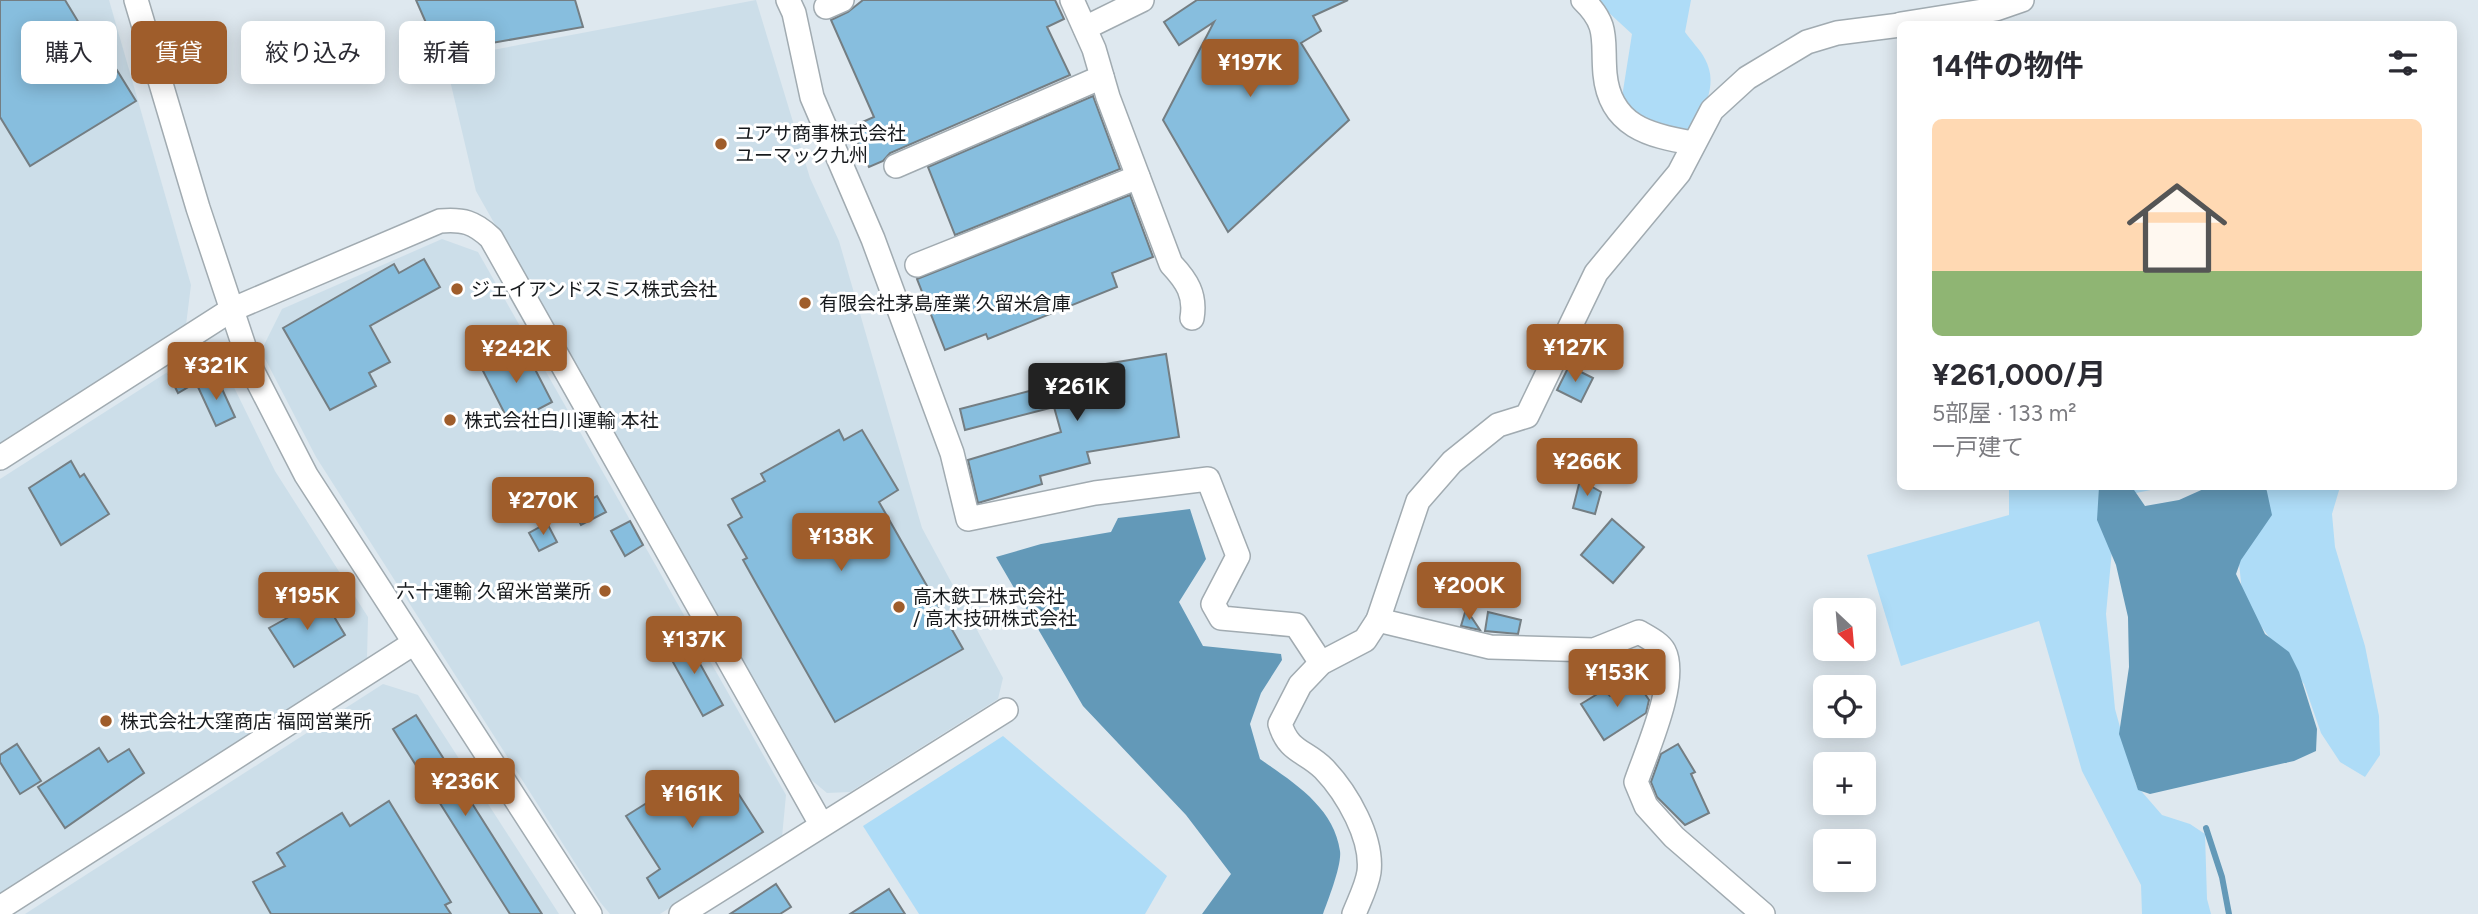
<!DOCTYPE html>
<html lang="ja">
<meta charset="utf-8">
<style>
body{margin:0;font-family:Figtree,"Noto Sans JP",sans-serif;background:#f2f2f3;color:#2b2b33;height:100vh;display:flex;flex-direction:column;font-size:26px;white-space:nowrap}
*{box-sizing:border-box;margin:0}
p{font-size:23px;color:#7c7c81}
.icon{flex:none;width:38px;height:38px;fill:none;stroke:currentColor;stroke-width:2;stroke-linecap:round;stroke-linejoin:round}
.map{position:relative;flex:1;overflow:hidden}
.sheet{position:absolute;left:1897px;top:21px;width:560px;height:469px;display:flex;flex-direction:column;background:#fff;border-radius:10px;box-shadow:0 4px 18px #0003}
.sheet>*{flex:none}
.top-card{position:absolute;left:21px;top:21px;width:665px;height:63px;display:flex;gap:14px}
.needle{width:46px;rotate:154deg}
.controls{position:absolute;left:1813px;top:598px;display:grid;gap:14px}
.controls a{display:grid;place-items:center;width:63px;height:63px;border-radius:10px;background:#fff;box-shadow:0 4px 18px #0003;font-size:35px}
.price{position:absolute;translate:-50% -60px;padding:0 16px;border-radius:7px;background:#9f5d2b;color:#fff;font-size:23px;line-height:46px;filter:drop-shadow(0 2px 4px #0008)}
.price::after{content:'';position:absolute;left:50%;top:42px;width:21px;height:16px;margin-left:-10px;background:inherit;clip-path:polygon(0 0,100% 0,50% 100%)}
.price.on{background:#222;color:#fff}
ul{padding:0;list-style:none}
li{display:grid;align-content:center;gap:14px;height:371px;padding:0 35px}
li+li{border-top:2px solid #e1e1e2}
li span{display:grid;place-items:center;height:217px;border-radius:10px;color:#555}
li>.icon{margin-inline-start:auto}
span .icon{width:126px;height:126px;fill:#fffc;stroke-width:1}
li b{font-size:30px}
h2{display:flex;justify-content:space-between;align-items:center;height:84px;padding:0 35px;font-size:30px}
.pill{padding:0 24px;border-radius:10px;background:#fff;box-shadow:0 4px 18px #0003;font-size:24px;line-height:63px}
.pill.on{background:#9f5d2b;color:#fff}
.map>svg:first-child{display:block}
</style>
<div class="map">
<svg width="2478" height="914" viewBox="0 0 2478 914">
<rect width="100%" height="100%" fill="#dee8ef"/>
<g fill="#ccdee9">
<polygon points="0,0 109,0 191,285 186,325 0,444"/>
<polygon points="756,0 810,178 839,241 922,528 1003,678 998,699 850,792 827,793 809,778 476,191 445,59"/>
<polygon points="442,239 478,252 786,795 782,837 660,914 610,914 600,902 316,457 261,351 282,309"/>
<polygon points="188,359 226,371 275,471 368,617 367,659 0,895 0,479"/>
<polygon points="383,684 418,695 559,914 25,914"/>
</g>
<g fill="#aedcf7">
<path d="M1595,0H1691L1685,32C1691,41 1700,49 1705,59C1720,87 1702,113 1686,135L1650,129L1622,97L1632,34Z"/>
<polygon points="2009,487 2165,487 2117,497 2106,614 2115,709 2136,785 2162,815 2190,824 2205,834 2207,899 2211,914 2142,914 2141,885 2082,771 2039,621 1901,666 1867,555 2009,515"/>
<polygon points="2268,487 2340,487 2332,514 2335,547 2365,646 2379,716 2380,755 2365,777 2340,762 2321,733 2304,684 2243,602 2238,553 2260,520"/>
<polygon points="1003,736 1167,876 1145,914 919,914 863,826"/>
</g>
<g fill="#6399b8">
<polygon points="2099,487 2132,487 2145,506 2179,500 2208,487 2266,487 2272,515 2241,560 2236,574 2265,634 2289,652 2299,672 2317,729 2316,751 2294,761 2150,794 2138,790 2119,734 2129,667 2128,617 2116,565 2097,520"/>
<path d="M1190,509L1206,559L1179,602L1203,646L1281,654L1282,660L1261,693L1250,724L1260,759C1293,782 1334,807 1340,851C1342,865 1328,900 1323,914H1202L1231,874L1186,815L1083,706L996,557L1041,544L1111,532L1118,518Z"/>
</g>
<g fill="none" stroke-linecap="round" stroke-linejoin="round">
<polyline stroke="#6399b8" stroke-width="6" points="2206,828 2222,877 2229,914"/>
</g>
<g fill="#87bede" stroke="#747e83" stroke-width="2">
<polygon points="0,0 65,0 82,28 89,25 136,101 30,166 0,117"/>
<polygon points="416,0 575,0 583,27 446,51 443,39 434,41"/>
<polygon points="863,0 1055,0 1064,19 1047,27 1070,75 890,153 883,161 869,167 851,127 874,117 831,20 848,12"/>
<polygon points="1197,0 1348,0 1313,16 1321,31 1301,43 1349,120 1228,232 1163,120 1214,22 1179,45 1164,22"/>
<polygon points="1093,96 1120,169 955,235 928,167"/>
<polygon points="1130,195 1153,257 1112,273 1117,287 988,339 986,334 945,350 917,279"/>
<polygon points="424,259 440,287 370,326 390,362 369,373 376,386 330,410 283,328 394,264 399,273"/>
<polygon points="523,346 552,402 510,424 481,367"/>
<polygon points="1166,354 1179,437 1087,452 1090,463 1040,476 1042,484 978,503 968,460 1061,432 1054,407 965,430 960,409 1083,377 1081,368"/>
<polygon points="186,366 195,383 178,393 169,375"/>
<polygon points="1569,366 1593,378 1581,402 1557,390"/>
<polygon points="217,378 235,417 216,426 198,387"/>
<polygon points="839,430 844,440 862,430 898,490 879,502 963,649 835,722 757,585 743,560 747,558 728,525 742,517 732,499 765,481 761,474"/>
<polygon points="71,461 80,477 84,474 109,514 61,545 29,488"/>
<polygon points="1580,480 1601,492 1595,514 1573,508"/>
<polygon points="597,496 606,512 581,525 573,509"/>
<polygon points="1612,519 1644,547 1613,583 1581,555"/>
<polygon points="630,521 643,545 625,556 611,531"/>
<polygon points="547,523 557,542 539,551 529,533"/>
<polygon points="323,598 345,635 294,667 269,628"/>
<polygon points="1466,609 1480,630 1461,626"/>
<polygon points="1488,612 1521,620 1518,634 1485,631"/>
<polygon points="684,635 723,705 703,716 664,646"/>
<polygon points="1635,679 1649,700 1646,713 1604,740 1581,704 1604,690 1610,696"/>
<polygon points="416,715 542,914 510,914 393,729"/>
<polygon points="17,744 41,781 20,794 0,762 0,755"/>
<polygon points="1678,744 1695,772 1691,774 1709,813 1685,825 1657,797 1651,782 1661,754"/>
<polygon points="99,748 108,762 129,749 144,773 65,828 38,787"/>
<polygon points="727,776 763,832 659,898 647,878 660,869 626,816 685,779 696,795"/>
<polygon points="389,801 451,902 445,905 451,914 271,914 253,882 285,866 277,853 342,813 350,826"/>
<polygon points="776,884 791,907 780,914 730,914"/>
<polygon points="889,889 905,914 850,914"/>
</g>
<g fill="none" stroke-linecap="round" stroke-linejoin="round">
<defs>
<g id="minor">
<polyline points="136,0 198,208 252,370 306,475 590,914"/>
<polyline points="788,0 794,13 812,97 873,239 952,453 968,519 1095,493 1208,479 1238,556 1213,604 1221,618 1296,625 1321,663"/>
<path d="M1072,0L1094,49L1108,97L1171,264C1187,281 1196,295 1192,318"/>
<path d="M1583,0C1610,26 1602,40 1605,74C1610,126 1649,136 1693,143"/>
<polyline points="826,7 842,0"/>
<polyline points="1901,24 1996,9 2022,0"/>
<polyline points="1085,28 1142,0"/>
<polyline points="896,166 1102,77"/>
<polyline points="917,265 1138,177"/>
<path d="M0,458L231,310L440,221C463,219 474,222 491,238L821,824"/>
<path d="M1378,620L1490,647L1594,650L1639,632C1647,637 1660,643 1664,651C1679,680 1646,752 1636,782L1646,806L1674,837L1763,914"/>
<polyline points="0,908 414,643"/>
<polyline points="681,914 1006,710"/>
<path d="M1354,914C1359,901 1367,886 1369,872C1373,838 1347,793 1324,769C1305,750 1289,753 1280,724L1300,685L1321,663L1365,640L1378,620L1418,501L1452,462L1498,425L1527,416L1596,273L1679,173L1712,110L1747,78L1807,42L1837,33L1900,25"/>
</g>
</defs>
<use href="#minor" stroke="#a1abb1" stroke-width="26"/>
<use href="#minor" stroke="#fff" stroke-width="23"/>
</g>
<g fill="#9f5d2b" stroke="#fff" stroke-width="2.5">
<circle cx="721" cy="144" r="7"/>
<circle cx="457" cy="289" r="7"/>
<circle cx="805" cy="303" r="7"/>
<circle cx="450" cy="420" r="7"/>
<circle cx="605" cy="591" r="7"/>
<circle cx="899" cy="607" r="7"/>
<circle cx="106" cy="721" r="7"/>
</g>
<g text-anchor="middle" stroke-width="6" stroke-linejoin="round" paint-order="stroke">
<g font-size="19" fill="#171a1d" stroke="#fff" text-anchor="start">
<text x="735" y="140">ユアサ商事株式会社<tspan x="735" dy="22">ユーマック九州</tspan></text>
<text x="471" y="296">ジェイアンドスミス株式会社</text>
<text x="819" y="310">有限会社茅島産業 久留米倉庫</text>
<text x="464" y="427">株式会社白川運輸 本社</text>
<text x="591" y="598" text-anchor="end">六十運輸 久留米営業所</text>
<text x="913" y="603">高木鉄工株式会社<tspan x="913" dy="22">/ 高木技研株式会社</tspan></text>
<text x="120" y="728">株式会社大窪商店 福岡営業所</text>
</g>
</g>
</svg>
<div class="controls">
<a><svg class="needle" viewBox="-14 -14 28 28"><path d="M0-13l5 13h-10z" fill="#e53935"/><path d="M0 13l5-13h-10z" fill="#7c7c81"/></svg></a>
<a><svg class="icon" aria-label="locate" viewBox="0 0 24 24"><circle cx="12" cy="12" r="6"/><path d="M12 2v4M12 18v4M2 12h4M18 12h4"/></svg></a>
<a>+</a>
<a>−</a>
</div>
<b class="price" style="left:1250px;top:99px">¥197K</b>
<b class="price" style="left:1575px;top:384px">¥127K</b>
<b class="price" style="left:516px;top:385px">¥242K</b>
<b class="price" style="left:216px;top:402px">¥321K</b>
<b class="price on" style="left:1077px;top:423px">¥261K</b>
<b class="price" style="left:1587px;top:498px">¥266K</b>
<b class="price" style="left:543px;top:537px">¥270K</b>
<b class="price" style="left:841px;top:573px">¥138K</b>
<b class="price" style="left:1469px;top:622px">¥200K</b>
<b class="price" style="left:307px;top:632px">¥195K</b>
<b class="price" style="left:694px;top:676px">¥137K</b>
<b class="price" style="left:1617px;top:709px">¥153K</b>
<b class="price" style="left:465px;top:818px">¥236K</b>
<b class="price" style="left:692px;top:830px">¥161K</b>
<div class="top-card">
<a class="pill">購入</a>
<a class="pill on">賃貸</a>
<a class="pill">絞り込み</a>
<a class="pill">新着</a>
</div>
<section class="sheet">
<h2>14件の物件<svg class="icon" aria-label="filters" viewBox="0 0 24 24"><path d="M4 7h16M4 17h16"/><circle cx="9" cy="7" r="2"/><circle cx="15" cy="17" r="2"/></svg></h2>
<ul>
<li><span style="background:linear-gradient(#ffd9b3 70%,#8fb573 0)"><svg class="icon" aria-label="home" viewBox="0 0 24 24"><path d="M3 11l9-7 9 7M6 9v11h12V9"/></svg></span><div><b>¥261,000/月</b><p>5部屋 · 133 m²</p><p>一戸建て</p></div></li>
</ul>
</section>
</div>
